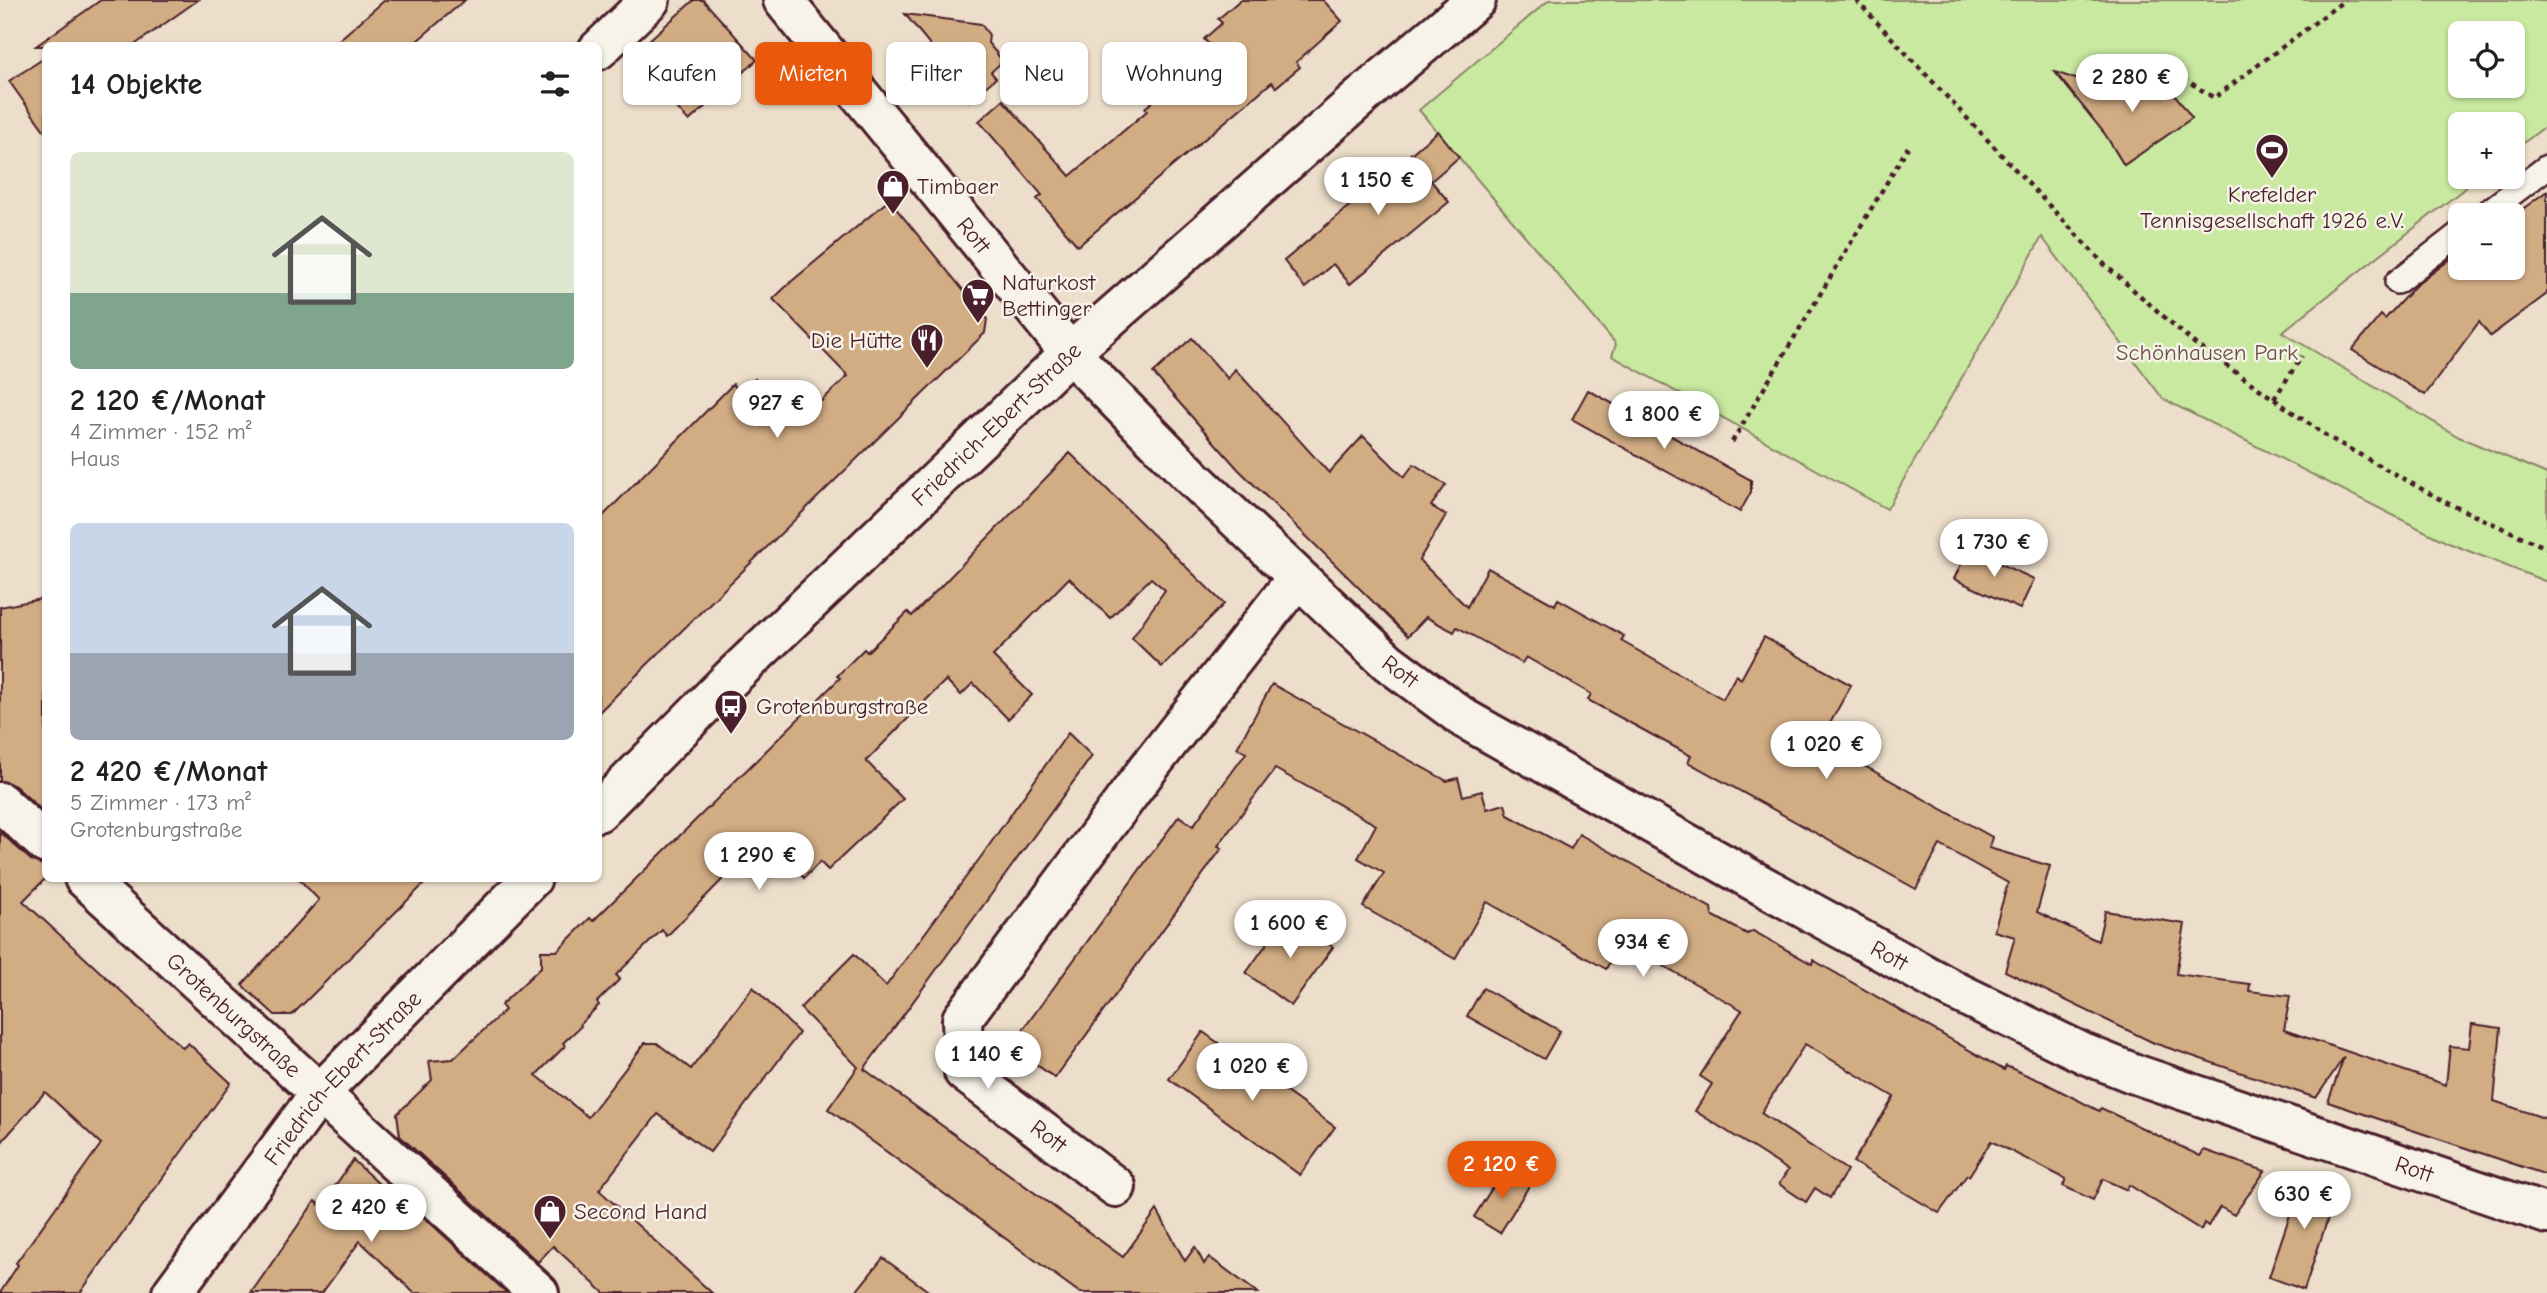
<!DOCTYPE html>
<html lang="de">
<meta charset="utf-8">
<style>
body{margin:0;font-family:"Comic Neue",sans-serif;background:#f6f6f6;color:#202124;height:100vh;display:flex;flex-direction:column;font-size:26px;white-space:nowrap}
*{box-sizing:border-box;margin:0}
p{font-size:23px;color:#757577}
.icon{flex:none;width:38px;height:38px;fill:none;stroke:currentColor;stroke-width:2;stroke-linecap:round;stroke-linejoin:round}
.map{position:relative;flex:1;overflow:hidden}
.panel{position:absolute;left:42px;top:42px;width:560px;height:840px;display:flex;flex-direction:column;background:#fff;border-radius:10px;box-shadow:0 2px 5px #0004}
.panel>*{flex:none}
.hud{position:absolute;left:623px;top:42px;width:665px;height:63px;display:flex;gap:14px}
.controls{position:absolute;left:2448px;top:21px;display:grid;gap:14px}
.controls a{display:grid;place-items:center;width:77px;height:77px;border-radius:10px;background:#fff;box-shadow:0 2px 5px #0004;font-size:35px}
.price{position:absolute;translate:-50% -60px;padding:0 16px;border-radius:24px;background:#fff;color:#222;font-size:23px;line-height:46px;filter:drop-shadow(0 2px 4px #0008)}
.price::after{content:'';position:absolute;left:50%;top:42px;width:21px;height:16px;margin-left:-10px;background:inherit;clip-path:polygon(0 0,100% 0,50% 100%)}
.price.on{background:#ea580c;color:#fff}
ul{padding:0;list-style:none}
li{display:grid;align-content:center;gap:14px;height:371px;padding:0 28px}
li span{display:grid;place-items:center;height:217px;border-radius:10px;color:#555}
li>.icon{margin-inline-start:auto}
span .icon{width:126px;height:126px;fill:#fffc;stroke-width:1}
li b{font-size:30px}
h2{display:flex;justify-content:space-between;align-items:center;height:84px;padding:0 28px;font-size:30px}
.pill{padding:0 24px;border-radius:10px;background:#fff;box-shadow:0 2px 5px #0004;font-size:24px;line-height:63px}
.pill.on{background:#ea580c;color:#fff}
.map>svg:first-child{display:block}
</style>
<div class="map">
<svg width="2547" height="1293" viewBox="0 0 2547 1293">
<rect width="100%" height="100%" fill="#ecdeca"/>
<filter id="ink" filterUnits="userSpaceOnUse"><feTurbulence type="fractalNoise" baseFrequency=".0143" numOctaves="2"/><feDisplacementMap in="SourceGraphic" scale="14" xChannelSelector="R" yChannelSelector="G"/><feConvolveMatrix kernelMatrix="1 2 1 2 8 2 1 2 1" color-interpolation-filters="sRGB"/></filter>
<g filter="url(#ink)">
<path fill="#c9e9a1" stroke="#8a8466" stroke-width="2" fill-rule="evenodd" d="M1549,0H2547V125L2513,151V124H2460V177H2479L2282,332L2459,437L2547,474V582L2446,542L2163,399L2042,237L1887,509L1612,356L1616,344L1419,110ZM2460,33H2513V86H2460ZM2159,73L2192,118L2124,165L2105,134L2077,98L2094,85L2125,96Z"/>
<g fill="#d2ad84" stroke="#4a1f2b" stroke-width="2">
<polygon points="101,0 198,0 133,46 36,46"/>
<polygon points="385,0 465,0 411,46 332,46"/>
<polygon points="694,0 703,0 757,60 689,121 630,57"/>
<polygon points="1240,0 1323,0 1342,21 1296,62 1300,67 1276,87 1272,82 1078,246 1037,199 1042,195 979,121 1003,100 1070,176 1147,111 1145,108 1191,68 1189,65 1211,47 1204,39 1222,23 1218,19"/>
<polygon points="905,14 981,24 989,35 988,43 1003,61 991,72 996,78 969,101 932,56 936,52"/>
<polygon points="46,57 46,133 9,81"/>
<polygon points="2055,72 2125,96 2159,73 2192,118 2124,165 2105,134"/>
<polygon points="1438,131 1459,157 1431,181 1449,202 1350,284 1333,264 1305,288 1284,261"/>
<polygon points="2547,191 2547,294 2490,336 2479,322 2425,395 2352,350 2381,315 2385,319 2415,286 2460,252 2460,268 2513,268 2513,216"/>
<polygon points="889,200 987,319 985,333 598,713 598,521 733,384 741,393 755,379 769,393 773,389 802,419 848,376 773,299 792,281"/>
<polygon points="1192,338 1228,379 1235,369 1329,473 1363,436 1404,477 1414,464 1446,485 1431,506 1446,515 1419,560 1467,607 1488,568 1555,605 1558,599 1624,636 1621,641 1723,699 1736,675 1741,679 1764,637 1851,685 1828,727 1853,741 1845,755 1992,837 1989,848 2050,866 2037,912 2098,941 2105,911 2185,924 2176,974 2250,984 2249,991 2290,996 2284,1030 2446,1085 2450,1046 2469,1048 2472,1024 2501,1028 2494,1101 2547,1119 2547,1175 2328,1102 2344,1057 2316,1098 2154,1043 2005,971 2015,937 1994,931 2008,883 1940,845 1916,889 1688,762 1691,756 1588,700 1591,694 1526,657 1522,663 1457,627 1454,632 1426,617 1408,636 1238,469 1153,373"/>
<polygon points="1588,390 1751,480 1751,492 1740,512 1572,419"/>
<polygon points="1070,453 1224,604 1162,667 1132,638 1165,590 1151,578 1110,618 1069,578 993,656 1032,695 1008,719 973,683 961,695 946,680 866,761 903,799 828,870 820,862 804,878 764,837 667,936 662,930 616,975 620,979 597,1002 599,1005 580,1024 581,1026 563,1043 565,1046 536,1075 588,1117 645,1043 657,1043 691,1069 753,987 799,1033 710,1152 658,1114 599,1190 712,1293 604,1293 553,1246 538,1262 400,1136 397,1114 432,1080 429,1061 453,1059 505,1010 501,1005 541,967 541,951 557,951 590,918 593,921 840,678 837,676 864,649 867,652 908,612 912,616"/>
<polygon points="1968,549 2034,579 2020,609 1954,579"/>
<polygon points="46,598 46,814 15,786 0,781 0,607"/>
<polygon points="1272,684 1447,781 1458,778 1463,796 1482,791 1487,809 1505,804 1508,815 1571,849 1579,834 1711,908 1712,915 1747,934 1753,931 1812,964 1813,960 2004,1070 2006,1066 2043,1082 2099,1111 2101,1108 2200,1156 2204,1150 2265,1171 2234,1215 2220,1207 2208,1226 2204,1223 2201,1230 2129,1185 2127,1190 2103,1179 2093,1200 2063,1186 2066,1179 1991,1141 1969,1176 1967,1175 1939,1213 1853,1162 1894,1097 1805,1044 1761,1113 1847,1170 1830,1198 1815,1188 1806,1202 1779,1184 1788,1170 1695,1111 1712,1084 1700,1076 1742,1010 1621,942 1606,969 1487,902 1455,959 1363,907 1384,873 1358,858 1376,825 1275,769 1218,846 1222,848 1055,1078 1011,1046 1179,816 1193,826 1213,798 1246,753 1237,748"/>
<polygon points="1068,733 1092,756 864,1069 1123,1257 1157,1210 1185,1261 1195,1247 1204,1264 1209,1257 1258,1293 1080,1293 828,1109 858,1067 800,1008 854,954 886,986 983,854"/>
<polygon points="0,832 31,860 46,865 46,878 23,901 183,1048 188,1043 231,1083 80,1293 0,1293 18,1265 16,1263 101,1144 45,1092 0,1144"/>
<polygon points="298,878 430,878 292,1015 275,1015 242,985 319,900"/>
<polygon points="1288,914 1333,947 1291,1006 1246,973"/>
<polygon points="1483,988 1560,1031 1544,1059 1467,1016"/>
<polygon points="1203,1032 1335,1127 1300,1175 1169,1079"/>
<polygon points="353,1160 406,1209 406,1201 507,1293 414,1293 360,1241 322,1293 251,1293 315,1201 321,1206"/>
<polygon points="1504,1169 1529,1186 1500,1233 1474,1217"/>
<polygon points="2304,1173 2339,1185 2304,1290 2269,1277"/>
<polygon points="883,1258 931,1293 855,1293"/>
</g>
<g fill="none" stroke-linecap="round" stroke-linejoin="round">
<defs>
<g id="lane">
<polyline points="2484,215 2547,167"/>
<polyline points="2397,282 2460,233"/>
</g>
<g id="street">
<path id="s1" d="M783,0L1070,353L1193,478L1388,662L1465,719L1754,881L1953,990L2085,1054L2135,1074L2547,1214"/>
<polyline points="598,50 650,0"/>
<polyline points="0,802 46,844"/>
<path id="s2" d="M84,878L539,1293"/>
<polyline points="1116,1187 964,1072 962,1019 1147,770 1297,578"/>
</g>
<g id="secondary">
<path id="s3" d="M598,812L730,679L1070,353L1369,90L1476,0"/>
<path id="s4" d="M172,1293L320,1093L532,878"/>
</g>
</defs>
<use href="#lane" stroke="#4a1f2b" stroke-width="28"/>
<use href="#street" stroke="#4a1f2b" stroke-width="44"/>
<use href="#secondary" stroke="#4a1f2b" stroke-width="44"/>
<g stroke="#4a1f2b" stroke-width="4.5" stroke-dasharray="5 5" stroke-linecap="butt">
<polyline points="1856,0 2105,265 2194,343 2328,437 2447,503 2547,548"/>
<polyline points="2183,78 2214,98 2345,0"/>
<polyline points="2274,399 2302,356"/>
<polyline points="1732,442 1908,147"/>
</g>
<use href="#lane" stroke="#f7f3e8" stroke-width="23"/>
<use href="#street" stroke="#f7f3e8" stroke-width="38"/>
<use href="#secondary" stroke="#f7f3e8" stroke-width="38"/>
</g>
</g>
<defs>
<symbol id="stadium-pin" viewBox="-11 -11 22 30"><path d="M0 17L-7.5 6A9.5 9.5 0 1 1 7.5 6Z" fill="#4a1f2b" stroke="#f7f3e8"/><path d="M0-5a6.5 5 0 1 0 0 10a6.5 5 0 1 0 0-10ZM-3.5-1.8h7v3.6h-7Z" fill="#fff"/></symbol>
<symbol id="shop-pin" viewBox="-11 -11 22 30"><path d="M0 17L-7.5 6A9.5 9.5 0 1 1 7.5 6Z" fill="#4a1f2b" stroke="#f7f3e8"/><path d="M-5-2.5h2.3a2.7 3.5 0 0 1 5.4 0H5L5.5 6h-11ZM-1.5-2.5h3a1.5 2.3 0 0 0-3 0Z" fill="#fff"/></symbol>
<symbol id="supermarket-pin" viewBox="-11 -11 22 30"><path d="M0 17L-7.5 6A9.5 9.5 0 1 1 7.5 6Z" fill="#4a1f2b" stroke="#f7f3e8"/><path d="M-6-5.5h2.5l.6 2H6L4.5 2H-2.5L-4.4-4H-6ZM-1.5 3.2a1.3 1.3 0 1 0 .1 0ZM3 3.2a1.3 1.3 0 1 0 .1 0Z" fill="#fff"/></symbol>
<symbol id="restaurant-pin" viewBox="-11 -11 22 30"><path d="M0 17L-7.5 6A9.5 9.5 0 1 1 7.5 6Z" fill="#4a1f2b" stroke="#f7f3e8"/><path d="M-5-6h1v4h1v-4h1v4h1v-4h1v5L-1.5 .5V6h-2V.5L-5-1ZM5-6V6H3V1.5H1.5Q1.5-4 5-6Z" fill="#fff"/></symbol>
<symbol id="bus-pin" viewBox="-11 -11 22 30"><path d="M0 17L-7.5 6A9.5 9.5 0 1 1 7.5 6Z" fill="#4a1f2b" stroke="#f7f3e8"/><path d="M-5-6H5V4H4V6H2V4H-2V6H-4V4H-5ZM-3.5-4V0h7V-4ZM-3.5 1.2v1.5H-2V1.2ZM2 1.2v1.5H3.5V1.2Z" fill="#fff"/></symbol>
</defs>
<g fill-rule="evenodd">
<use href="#stadium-pin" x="2253" y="131" width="38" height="52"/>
<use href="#shop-pin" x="874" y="167" width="38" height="52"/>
<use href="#supermarket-pin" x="959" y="276" width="38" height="52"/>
<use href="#restaurant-pin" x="908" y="321" width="38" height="52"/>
<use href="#bus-pin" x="712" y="687" width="38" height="52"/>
<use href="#shop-pin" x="531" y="1192" width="38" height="52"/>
</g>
<g text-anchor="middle" stroke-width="5" stroke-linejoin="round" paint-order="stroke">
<g font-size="23" fill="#4a1f2b" stroke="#f7f3e8" text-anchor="start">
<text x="917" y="194">Timbaer</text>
<text x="2272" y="202" text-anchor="middle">Krefelder<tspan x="2272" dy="26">Tennisgesellschaft 1926 e.V.</tspan></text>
<text x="1002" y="290">Naturkost<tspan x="1002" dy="26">Bettinger</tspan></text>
<text x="902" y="348" text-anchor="end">Die Hütte</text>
<text x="756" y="714">Grotenburgstraße</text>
<text x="574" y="1219">Second Hand</text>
</g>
<g font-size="23" fill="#4a1f2b" stroke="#f7f3e8">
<text dy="8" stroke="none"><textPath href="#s1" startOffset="303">Rott</textPath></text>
<text dy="8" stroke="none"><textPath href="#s3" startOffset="556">Friedrich-Ebert-Straße</textPath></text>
<text dy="8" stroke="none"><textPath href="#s1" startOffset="914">Rott</textPath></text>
<text dy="8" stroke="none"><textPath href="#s1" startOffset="1480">Rott</textPath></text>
<text dy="8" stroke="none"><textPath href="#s2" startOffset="203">Grotenburgstraße</textPath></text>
<text dy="8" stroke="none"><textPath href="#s4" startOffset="275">Friedrich-Ebert-Straße</textPath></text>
<text transform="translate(1049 1136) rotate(37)" y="8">Rott</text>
<text dy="8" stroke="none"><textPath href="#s1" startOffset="2048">Rott</textPath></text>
</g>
<g font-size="23" fill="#6a5248" stroke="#f7f3e8">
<text x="2207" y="360">Schönhausen Park</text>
</g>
</g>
</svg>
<div class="controls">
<a><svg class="icon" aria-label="locate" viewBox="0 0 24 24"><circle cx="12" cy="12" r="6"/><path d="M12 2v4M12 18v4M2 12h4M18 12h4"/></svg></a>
<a>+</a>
<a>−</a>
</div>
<b class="price" style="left:2132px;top:114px">2 280 €</b>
<b class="price" style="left:1378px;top:217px">1 150 €</b>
<b class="price" style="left:777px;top:440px">927 €</b>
<b class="price" style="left:1664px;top:451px">1 800 €</b>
<b class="price" style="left:1994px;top:579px">1 730 €</b>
<b class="price" style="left:1826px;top:781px">1 020 €</b>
<b class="price" style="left:759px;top:892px">1 290 €</b>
<b class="price" style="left:1290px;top:960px">1 600 €</b>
<b class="price" style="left:1643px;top:979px">934 €</b>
<b class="price" style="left:988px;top:1091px">1 140 €</b>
<b class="price" style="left:1252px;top:1103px">1 020 €</b>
<b class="price on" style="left:1502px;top:1201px">2 120 €</b>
<b class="price" style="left:2304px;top:1231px">630 €</b>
<b class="price" style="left:371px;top:1244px">2 420 €</b>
<div class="hud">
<a class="pill">Kaufen</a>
<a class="pill on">Mieten</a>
<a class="pill">Filter</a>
<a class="pill">Neu</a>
<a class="pill">Wohnung</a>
</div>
<section class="panel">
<h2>14 Objekte<svg class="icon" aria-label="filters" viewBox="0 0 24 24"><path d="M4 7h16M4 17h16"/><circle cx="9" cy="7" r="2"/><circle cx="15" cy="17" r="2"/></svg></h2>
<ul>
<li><span style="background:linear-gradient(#dfe7d0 65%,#7fa58c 0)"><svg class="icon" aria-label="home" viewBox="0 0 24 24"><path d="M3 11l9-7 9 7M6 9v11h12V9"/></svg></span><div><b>2 120 €/Monat</b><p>4 Zimmer · 152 m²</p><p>Haus</p></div></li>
<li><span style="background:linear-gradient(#c9d6e8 60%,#9aa5b1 0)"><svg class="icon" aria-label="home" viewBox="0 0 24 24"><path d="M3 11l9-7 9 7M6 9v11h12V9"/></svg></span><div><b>2 420 €/Monat</b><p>5 Zimmer · 173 m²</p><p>Grotenburgstraße</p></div></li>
</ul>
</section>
</div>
